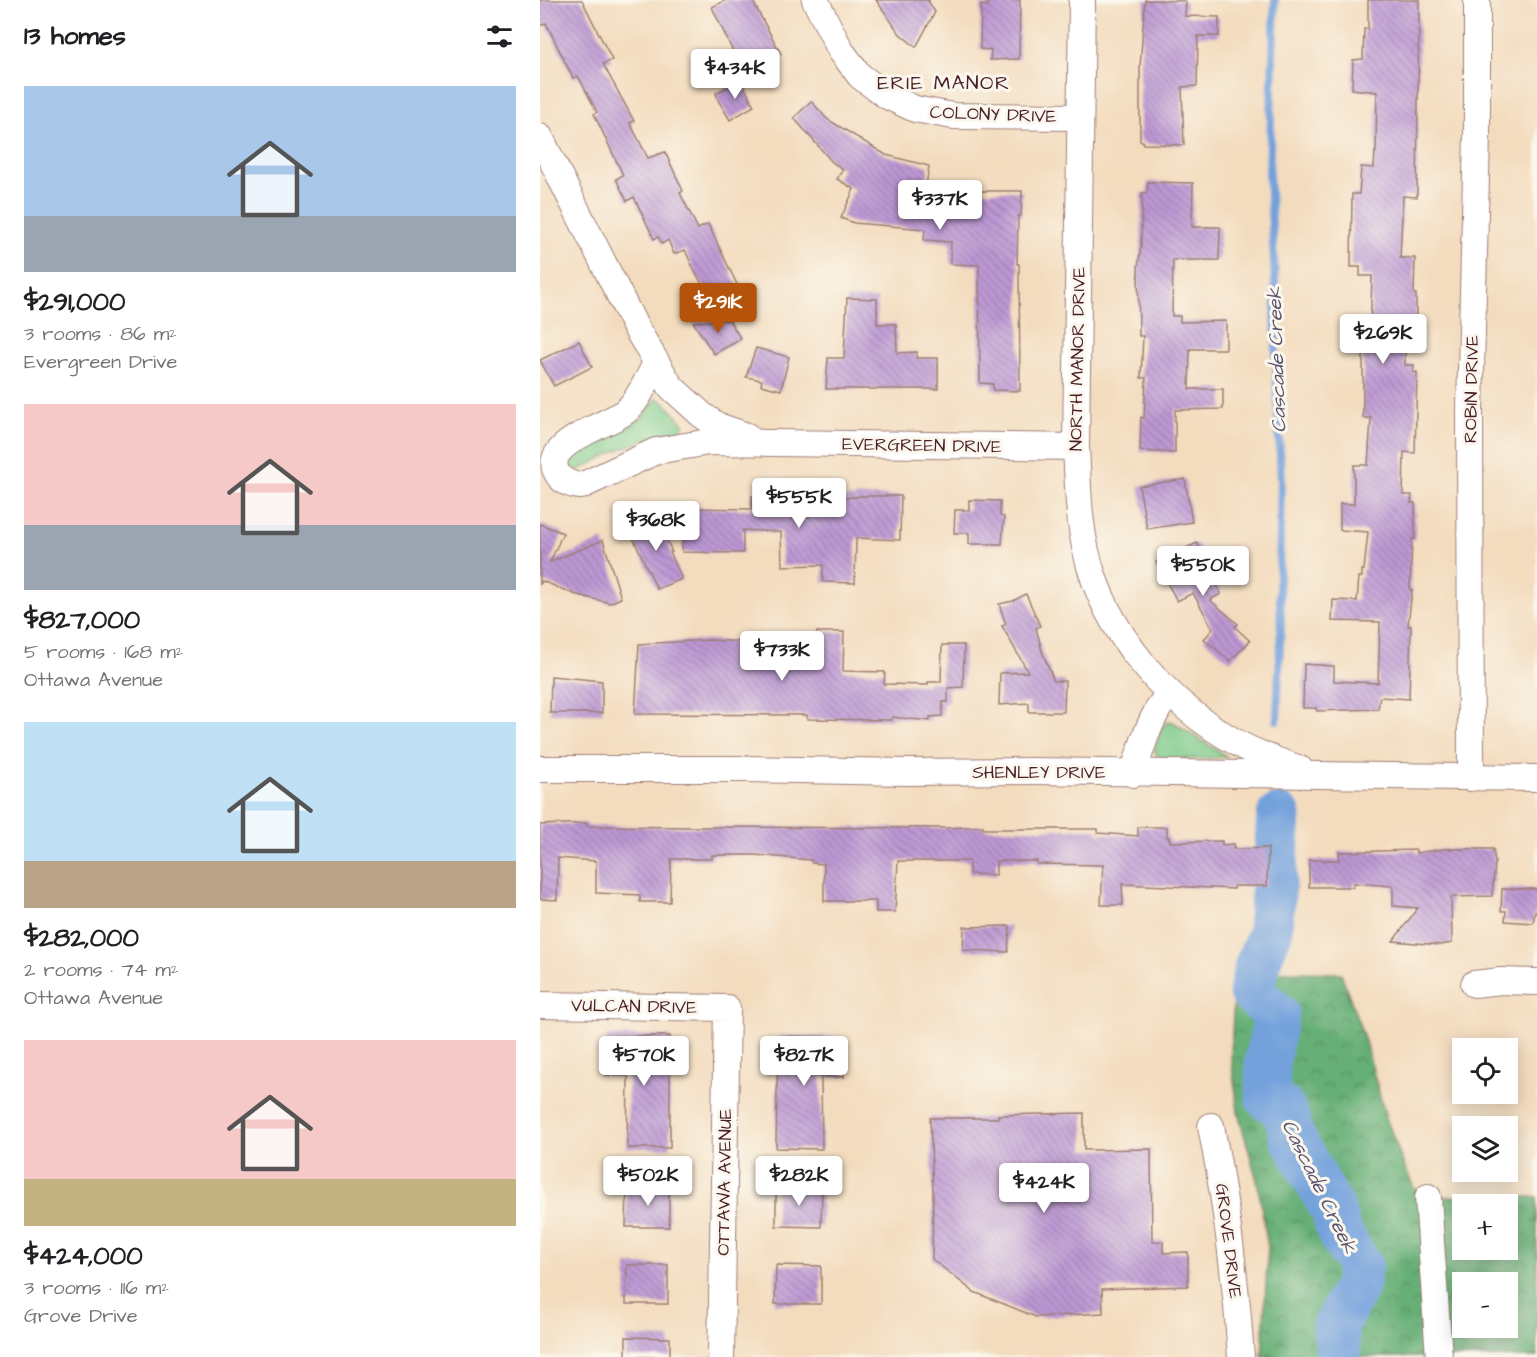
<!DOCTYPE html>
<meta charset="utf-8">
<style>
body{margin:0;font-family:"Architects Daughter",sans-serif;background:#f2f2f2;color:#202124;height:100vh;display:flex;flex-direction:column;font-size:22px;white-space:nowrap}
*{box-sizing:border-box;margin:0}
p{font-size:20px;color:#757577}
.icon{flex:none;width:33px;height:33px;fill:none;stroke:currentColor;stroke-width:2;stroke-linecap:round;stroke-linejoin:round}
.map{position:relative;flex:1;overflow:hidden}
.panel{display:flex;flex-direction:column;background:#fff;width:540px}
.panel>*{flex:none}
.tools{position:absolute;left:912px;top:1038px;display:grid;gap:12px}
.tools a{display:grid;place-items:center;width:66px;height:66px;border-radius:0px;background:#fff;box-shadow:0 3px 15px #0003;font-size:30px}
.price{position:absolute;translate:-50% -51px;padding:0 14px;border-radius:6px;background:#fff;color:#222;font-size:20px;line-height:39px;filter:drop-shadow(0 2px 3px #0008)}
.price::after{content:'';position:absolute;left:50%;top:36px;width:18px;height:14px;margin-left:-9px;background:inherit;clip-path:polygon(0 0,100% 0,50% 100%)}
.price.active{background:#b45309;color:#fff}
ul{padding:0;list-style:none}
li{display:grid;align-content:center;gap:12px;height:318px;padding:0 24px}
li span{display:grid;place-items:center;height:186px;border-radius:0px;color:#555}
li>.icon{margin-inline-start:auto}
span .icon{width:108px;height:108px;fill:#fffc;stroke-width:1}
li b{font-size:26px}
h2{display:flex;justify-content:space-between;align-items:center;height:72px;padding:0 24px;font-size:26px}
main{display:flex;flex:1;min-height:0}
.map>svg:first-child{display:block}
</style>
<main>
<section class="panel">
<h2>13 homes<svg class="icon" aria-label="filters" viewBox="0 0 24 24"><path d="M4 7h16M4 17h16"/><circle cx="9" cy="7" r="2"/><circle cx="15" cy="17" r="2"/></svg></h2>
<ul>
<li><span style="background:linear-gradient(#a9c7e8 70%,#9aa5b1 0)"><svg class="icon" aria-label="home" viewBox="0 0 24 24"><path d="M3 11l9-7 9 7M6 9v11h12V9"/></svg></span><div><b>$291,000</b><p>3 rooms · 86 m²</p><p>Evergreen Drive</p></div></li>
<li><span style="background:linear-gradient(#f6c9c9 65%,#9aa5b1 0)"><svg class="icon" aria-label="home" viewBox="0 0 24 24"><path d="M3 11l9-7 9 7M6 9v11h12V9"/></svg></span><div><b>$827,000</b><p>5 rooms · 168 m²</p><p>Ottawa Avenue</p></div></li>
<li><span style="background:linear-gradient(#bfe0f5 75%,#b9a48a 0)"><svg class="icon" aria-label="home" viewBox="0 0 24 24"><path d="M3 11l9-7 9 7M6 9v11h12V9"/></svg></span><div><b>$282,000</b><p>2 rooms · 74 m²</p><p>Ottawa Avenue</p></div></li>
<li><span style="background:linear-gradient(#f6c9c9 75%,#c2b280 0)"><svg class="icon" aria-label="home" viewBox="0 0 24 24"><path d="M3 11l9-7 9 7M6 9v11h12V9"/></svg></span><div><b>$424,000</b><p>3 rooms · 116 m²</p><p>Grove Drive</p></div></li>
</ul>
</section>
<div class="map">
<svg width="997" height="1357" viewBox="0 0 997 1357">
<defs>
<pattern id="forest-crowns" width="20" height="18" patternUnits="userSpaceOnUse" patternTransform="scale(1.5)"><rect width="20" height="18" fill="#66af76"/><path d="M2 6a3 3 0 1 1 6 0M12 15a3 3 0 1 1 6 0" fill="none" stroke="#568e61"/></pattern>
<pattern id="building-back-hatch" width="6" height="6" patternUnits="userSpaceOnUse" patternTransform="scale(1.5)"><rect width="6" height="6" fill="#bc98d4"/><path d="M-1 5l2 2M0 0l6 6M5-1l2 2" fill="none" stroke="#9b7bac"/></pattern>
</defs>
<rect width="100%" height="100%" fill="#fbf7ec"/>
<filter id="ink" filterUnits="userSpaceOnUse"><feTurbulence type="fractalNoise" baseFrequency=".0167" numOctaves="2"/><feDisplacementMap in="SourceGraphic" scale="12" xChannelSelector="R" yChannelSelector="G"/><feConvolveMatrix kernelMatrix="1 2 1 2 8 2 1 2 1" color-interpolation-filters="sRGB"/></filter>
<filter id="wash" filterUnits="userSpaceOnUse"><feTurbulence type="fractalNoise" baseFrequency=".008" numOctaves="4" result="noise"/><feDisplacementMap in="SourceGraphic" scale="24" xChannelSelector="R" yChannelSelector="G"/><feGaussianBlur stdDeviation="1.35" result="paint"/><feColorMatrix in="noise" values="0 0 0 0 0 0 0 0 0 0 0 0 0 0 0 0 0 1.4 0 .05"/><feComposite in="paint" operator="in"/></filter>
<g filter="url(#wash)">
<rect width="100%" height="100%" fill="#f3dcbe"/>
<g fill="#7ecb8a" stroke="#64755a" stroke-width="1.5">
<polygon points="116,398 125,403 144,424 141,430 120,434 76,451 39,470 29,468 29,461 33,456 68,439 101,419"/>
<polygon points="627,722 633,722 687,757 657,759 618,758 614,749 622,728"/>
</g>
<path fill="url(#forest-crowns)" stroke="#586750" stroke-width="1.5" fill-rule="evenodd" d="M695,971L801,973L824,1038L846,1118L865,1168L875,1190L888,1197H997V1357H722L728,1247L717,1180L698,1112L691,1056ZM922,1204H968V1250H922ZM922,1282H968V1328H922Z"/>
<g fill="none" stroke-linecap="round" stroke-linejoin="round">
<polyline stroke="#73a1dc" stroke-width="8" points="735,0 729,176 735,277 736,365 741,479 739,584 741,622 737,720"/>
<polyline stroke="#73a1dc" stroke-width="45" points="739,816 730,932 717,965 711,992 736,1014 727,1062 728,1098 742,1108 748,1121 751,1135 793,1210 799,1232 820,1266 816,1286 795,1327 799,1357"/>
</g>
<g id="blocks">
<g fill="url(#building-back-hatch)">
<polygon points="0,0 42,0 72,60 63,64 94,121 90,123 108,158 125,152 143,191 140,193 158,229 168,224 203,297 179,312 155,272 145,250 134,254 128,240 122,244 118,237 114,239 94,197 87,201 76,179 83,175 54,114 57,112 38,76 33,78 6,23 0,26"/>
<polygon points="186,0 212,0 241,54 234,58 236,61 199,80 190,63 197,60 172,7"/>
<polygon points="336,0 390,0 388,1 395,12 376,47 360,34"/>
<polygon points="448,0 480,0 479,59 450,60 451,50 440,49 441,5 448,6"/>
<polygon points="605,0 646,1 645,16 679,17 679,36 658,36 657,86 642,87 644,145 603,144 603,141 600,141 600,67"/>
<polygon points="828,0 879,0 877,197 863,196 860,258 875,258 874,294 876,294 876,321 865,321 865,365 874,365 873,373 877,372 875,453 864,452 863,495 872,495 871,503 875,503 875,539 872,539 870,590 872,590 868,626 871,626 869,699 840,697 838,709 777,711 776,708 763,708 764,664 794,666 794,681 838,683 840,622 792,621 793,600 817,601 819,577 822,577 822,570 824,570 828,532 800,530 800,504 814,504 814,465 828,465 831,418 823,418 823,353 820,353 820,332 830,331 832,276 820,276 820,267 811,267 812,194 819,194 821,167 834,168 835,152 836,152 837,92 812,89 813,60 823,59 824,29 828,29"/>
<polygon points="201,80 214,106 190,120 178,100 176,93"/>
<polygon points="271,101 287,119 346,155 389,166 386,186 440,188 440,191 482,191 481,216 478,216 477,264 479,264 480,391 453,390 453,384 440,383 439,265 410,264 411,242 384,240 385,229 314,223 301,218 314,189 297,179 303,169 292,162 254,118"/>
<polygon points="608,182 653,183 652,227 680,227 679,260 633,260 632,316 640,316 640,322 686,321 686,349 650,349 649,389 683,389 683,409 635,410 635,453 600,451 601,417 604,418 606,378 601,378 603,336 599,336 598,267 601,246 602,193 607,193"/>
<polygon points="307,298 337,299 337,324 356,324 357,353 377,352 376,358 398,358 398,389 286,389 288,358 304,358"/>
<polygon points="189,320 201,339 174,354 153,322"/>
<polygon points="39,341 52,367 14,386 0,360"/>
<polygon points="216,348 249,357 241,390 221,385 222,380 206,377"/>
<polygon points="645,479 652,522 607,529 599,486"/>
<polygon points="212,496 287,500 322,496 361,496 360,540 316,538 315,583 283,582 283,565 242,566 241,532 203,530 203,553 142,552 144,508 212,509"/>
<polygon points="429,500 460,501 460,516 464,517 462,544 429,544 429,533 414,533 415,510 429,510"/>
<polygon points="116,514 132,552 130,552 142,579 117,589 89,529"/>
<polygon points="0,524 23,533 10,562 63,540 81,598 70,603 34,594 2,581 0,585"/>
<polygon points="657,543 681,594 670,600 698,624 695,627 710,641 690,661 664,639 673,629 653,593 637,601 616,562"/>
<polygon points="486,594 500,626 496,628 502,651 514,681 525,681 524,712 489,712 489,703 459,705 460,673 488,672 462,626 466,624 459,604 473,601"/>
<polygon points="277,632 304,632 303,671 345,672 344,684 388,685 388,682 401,682 402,645 424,645 423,687 408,688 408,702 403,702 402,716 390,717 390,721 352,717 352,720 267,719 267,715 95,714 99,644 168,640 275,645"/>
<polygon points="11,676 62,681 62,713 10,713"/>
<polygon points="47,823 47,826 151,827 408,828 443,826 443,829 558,829 558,833 598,836 598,827 627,827 627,837 629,837 630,842 682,841 682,845 694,844 693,849 728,848 727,886 694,886 694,889 582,884 583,905 561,905 563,865 497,864 497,861 456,861 456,875 429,874 429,861 358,861 355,912 336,912 336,901 284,901 284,864 272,863 271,860 215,855 172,855 172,859 131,859 130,902 100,902 100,895 56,893 56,861 18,858 17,900 0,899 0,825"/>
<polygon points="904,849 953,849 955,863 952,896 911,897 912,943 900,945 853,941 878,908 853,906 853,886 813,883 814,887 769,887 769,860 799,860 799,852 876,850 876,853"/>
<polygon points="962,889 997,889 997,912 995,912 993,923 965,921 966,911 961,911"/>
<polygon points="470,926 468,952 423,950 424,927"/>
<polygon points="67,1036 130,1036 130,1148 87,1148 88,1076 66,1075"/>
<polygon points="238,1036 303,1037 303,1040 305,1040 304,1077 281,1077 282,1149 236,1148"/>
<polygon points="544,1113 544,1150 611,1149 612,1242 623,1241 623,1253 648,1252 648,1286 562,1289 563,1313 496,1317 434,1292 392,1259 393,1193 390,1118 458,1118 458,1115"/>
<polygon points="87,1187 129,1188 129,1227 86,1227"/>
<polygon points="236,1187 282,1188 281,1227 236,1226"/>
<polygon points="87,1265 128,1265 128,1304 86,1304"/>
<polygon points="236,1265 281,1266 281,1304 235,1304"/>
<polygon points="86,1337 130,1338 130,1357 86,1357"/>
</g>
</g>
</g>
<g filter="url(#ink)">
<use href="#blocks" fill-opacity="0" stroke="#9e7e74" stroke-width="1.5"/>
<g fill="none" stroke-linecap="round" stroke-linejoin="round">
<defs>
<g id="minor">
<polyline points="275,0 301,51 320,76 347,96 375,109 413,116 540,117"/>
<path d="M542,0L536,447C538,482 538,517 546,551C564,632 628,706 701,745C720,755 740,762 760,769"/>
<polyline points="0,137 95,326 131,387 162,415 178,426 207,436"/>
<path d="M116,364C107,379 99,400 86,411C69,425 0,443 17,473C22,482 31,485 41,486L116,451L169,442L536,447"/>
<polyline points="0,769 205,769 366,772 492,771 997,778"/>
<path d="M593,774C602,745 610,717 629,693"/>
<polyline points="931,778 930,409 937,136 937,0"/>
<polyline points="934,984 961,981 997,982"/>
<polyline points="0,1005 187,1008 181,1357"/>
<path d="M671,1126C686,1203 696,1279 701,1357"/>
<polyline points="888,1197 899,1357"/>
</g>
</defs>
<use href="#minor" stroke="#9e7e74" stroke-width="28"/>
<use href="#minor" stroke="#fff" stroke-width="26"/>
</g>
</g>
<g text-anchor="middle" stroke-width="6" stroke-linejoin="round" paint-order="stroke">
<g font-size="18" fill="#4a1f2b" stroke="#fbf7ec">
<text transform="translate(453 114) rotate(2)" y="6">COLONY DRIVE</text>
<text transform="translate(537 359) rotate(-89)" y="6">NORTH MANOR DRIVE</text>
<text transform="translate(931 389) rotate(-89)" y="6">ROBIN DRIVE</text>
<text transform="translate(382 445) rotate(1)" y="6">EVERGREEN DRIVE</text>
<text x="499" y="778">SHENLEY DRIVE</text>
<text transform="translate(94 1006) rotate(1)" y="6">VULCAN DRIVE</text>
<text transform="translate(184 1182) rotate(-89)" y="6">OTTAWA AVENUE</text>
<text transform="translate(689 1241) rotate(83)" y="6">GROVE DRIVE</text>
</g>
<g font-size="20" letter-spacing="1.5" fill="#4a1f2b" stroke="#fbf7ec">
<text x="404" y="89">ERIE MANOR</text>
</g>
<g font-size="20" font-style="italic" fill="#5a5372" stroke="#fbf7ec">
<text transform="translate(736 360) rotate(-92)" y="7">Cascade Creek</text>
<text transform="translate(780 1186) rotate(64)" y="7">Cascade Creek</text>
</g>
</g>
</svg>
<div class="tools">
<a><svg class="icon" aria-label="locate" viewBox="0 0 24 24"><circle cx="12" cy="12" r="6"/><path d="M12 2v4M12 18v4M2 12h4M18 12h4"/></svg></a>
<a><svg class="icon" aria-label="layers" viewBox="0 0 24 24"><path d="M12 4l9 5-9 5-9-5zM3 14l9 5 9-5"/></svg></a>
<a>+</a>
<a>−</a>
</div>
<b class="price" style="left:195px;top:100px">$434K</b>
<b class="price" style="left:400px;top:231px">$337K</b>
<b class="price active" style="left:178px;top:334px">$291K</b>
<b class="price" style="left:843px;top:365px">$269K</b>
<b class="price" style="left:259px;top:529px">$555K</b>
<b class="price" style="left:116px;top:552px">$368K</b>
<b class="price" style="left:663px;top:597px">$550K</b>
<b class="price" style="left:242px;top:682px">$733K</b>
<b class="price" style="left:104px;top:1087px">$570K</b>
<b class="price" style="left:264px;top:1087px">$827K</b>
<b class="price" style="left:108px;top:1207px">$502K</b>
<b class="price" style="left:259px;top:1207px">$282K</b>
<b class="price" style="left:504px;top:1214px">$424K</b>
</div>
</main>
